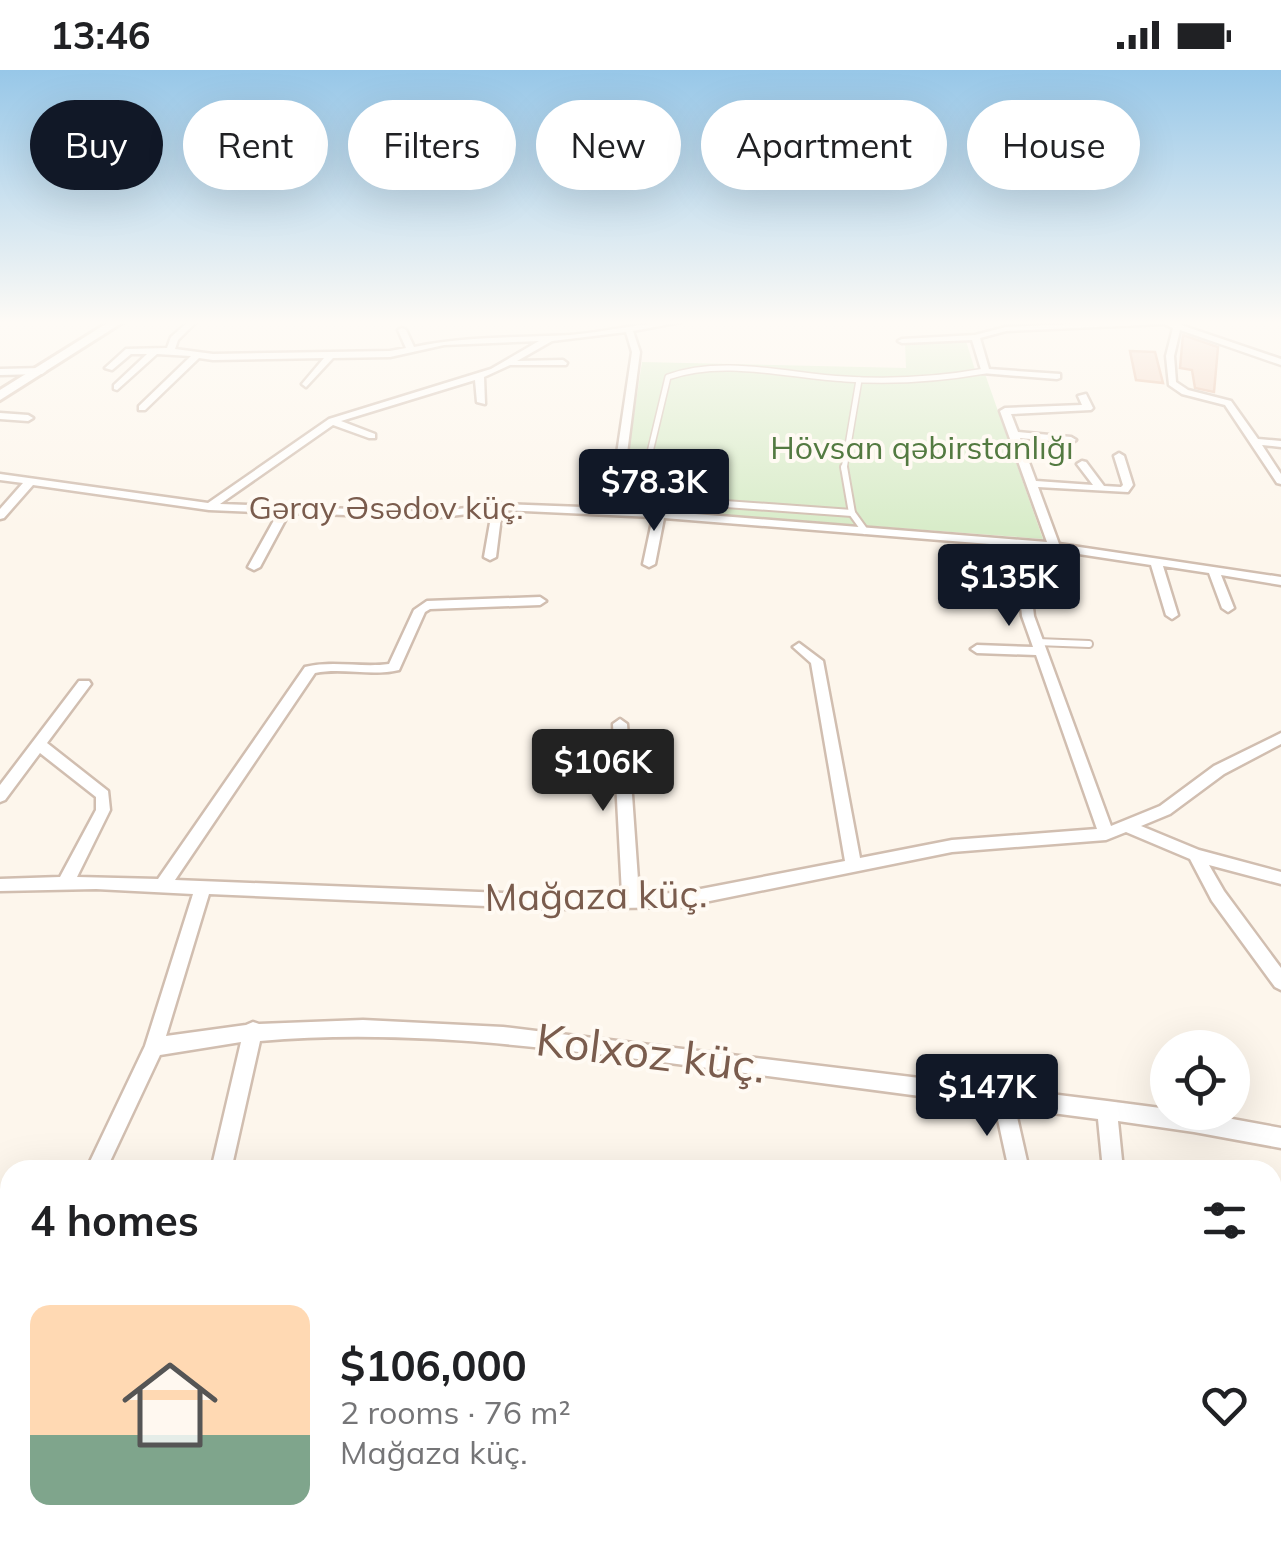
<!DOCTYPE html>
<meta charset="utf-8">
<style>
body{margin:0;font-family:Mulish,sans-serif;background:#f6f6f6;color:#202124;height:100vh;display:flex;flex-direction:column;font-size:38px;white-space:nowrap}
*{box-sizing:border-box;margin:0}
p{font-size:32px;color:#757577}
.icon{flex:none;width:55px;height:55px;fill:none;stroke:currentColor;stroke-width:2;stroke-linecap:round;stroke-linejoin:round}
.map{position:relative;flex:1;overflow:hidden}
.sheet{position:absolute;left:0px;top:1090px;width:1282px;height:392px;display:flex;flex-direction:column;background:#fff;border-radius:30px 30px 0 0;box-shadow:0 10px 40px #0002}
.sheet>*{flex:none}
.guide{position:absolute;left:30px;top:30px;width:1222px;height:90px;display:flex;gap:20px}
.buttons{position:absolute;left:1150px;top:960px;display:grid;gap:20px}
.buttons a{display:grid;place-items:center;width:100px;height:100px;border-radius:50%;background:#fff;box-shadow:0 10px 40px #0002;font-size:50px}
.price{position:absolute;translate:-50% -85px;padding:0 22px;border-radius:10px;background:#111827;color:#fff;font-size:32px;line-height:65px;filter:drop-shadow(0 2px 5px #0008)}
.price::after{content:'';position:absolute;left:50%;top:60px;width:30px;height:22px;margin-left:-15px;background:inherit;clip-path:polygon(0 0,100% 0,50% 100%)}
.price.current{background:#222;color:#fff}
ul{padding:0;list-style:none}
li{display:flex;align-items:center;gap:30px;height:250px;padding:0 30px}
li+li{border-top:2px solid #e0e0e0}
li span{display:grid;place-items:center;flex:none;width:280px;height:200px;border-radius:20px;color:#555}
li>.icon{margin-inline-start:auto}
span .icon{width:120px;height:120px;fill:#fffc;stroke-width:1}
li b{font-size:42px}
h2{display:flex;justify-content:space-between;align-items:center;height:120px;padding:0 30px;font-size:42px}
.pill{padding:0 35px;border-radius:45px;background:#fff;box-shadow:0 10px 40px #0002;font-size:35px;line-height:90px}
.pill.current{background:#111827;color:#fff}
.status{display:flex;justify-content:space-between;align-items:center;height:70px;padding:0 50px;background:#fff;direction:ltr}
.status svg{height:28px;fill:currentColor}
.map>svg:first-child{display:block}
</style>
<div class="status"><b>13:46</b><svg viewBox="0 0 49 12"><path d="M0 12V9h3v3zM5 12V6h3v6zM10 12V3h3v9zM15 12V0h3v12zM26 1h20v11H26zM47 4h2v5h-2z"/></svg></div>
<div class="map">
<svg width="1281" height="1481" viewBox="0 0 1281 1481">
<rect width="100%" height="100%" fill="#fdf6ec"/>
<polygon fill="#d8ecc9" points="966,271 975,300 985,304 1043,469 620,437 642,292 906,298 905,273"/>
<g fill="#f3d5c3" stroke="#e6bba3" stroke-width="2.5">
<polygon points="1183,265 1218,277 1214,322 1195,318 1192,300 1180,298"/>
<polygon points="1130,281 1155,282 1163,313 1136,310"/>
</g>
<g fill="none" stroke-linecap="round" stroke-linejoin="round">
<defs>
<g id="service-far1">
<path d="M646,399L668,307C723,287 789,306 845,309C891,312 940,309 985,301"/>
<polyline points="844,399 859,310"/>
</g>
<g id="service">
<polyline points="646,397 638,424 641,428 852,443"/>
<polyline points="844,397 852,443 865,461"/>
<polyline points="1037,572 1089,574"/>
</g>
<g id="minor">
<path d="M188,252H196L178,270L175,279L213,284L390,281L406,278L398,260L402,258L406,260L414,277C465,266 518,268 570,265C607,262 643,252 680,252L633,261L640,282L620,438L1047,472L1000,341L1005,338L1082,335L1078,326L1086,324L1093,338L1091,340L1011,344L1018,362L1071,367L1076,370L1071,373L1020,368L1036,411L1093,415L1077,394L1082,391L1086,392L1104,416L1121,417L1123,415L1114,386L1119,383L1124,386L1133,415L1128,422L1038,417L1059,474L1281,507V515L1221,505L1234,538L1228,542L1222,538L1209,503L1163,496L1178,545L1172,549L1166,545L1151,495L1026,476L1034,546L1111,756L1160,736L1214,696L1281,663V674L1224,704L1170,744L1141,756L1199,780L1281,802V814L1209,795L1224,821L1281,898V920L1275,917L1212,831L1190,789L1126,762L1106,770L952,782L680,837L555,839L209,824L166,966L246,955L253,952L259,954L363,950L503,957L1107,1031L1168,1039V1042H1194L1281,1058V1078L1194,1062L1118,1051L1123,1100H1103L1098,1049L1015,1038L1029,1100H1009L995,1036C884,1021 773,1007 662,992C529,975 394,959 260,971L231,1100H211L241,972L160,985L106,1100H86L145,976L193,824L96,819L0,821V809L60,807L96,740V727L40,683L5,730L0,732V715L79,611H89L91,614L47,673L108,721L110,740L77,807L158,809L305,597C334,590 361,598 389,594L414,540L427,531L540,527L546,531L540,535L430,539L425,542L399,600C370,607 343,597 315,603L175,810L555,825L622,824L613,654L620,649L627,654L639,824L680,823L845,791L811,593L793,577L799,573L823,591L860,788L952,770L1097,759L1036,585L977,583L971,579L977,575L1033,577L1022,546L1015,476L664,448L655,494L649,497L643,494L653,447L500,440L497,441L501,447L496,487L490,490L484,487L491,447L486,442L432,448L289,443L260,497L254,500L248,497L278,443L209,440L33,415L4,448L0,449V439L23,413L0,410V404L208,433L329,349L491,299L539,271L444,275L390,287L333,288L306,317L302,314L324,288L213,290L199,288L145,340H139V336L191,286L157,284L117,320L114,319V315L147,284H131L112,300L105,298L126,279L167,278L171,267ZM626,262L632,282L609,438L500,434L432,442L220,434L333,355L369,368H375V364L341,351L475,310L477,332L485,334L484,307L510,295H566L567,293L563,290L517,291L552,271Z"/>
<polygon points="1113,252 1182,252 1181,255 1281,289 1281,295 1180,260 1174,286 1176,312 1188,320 1231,331 1258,369 1281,371 1281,377 1262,375 1281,404 1281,414 1277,413 1225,335 1182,324 1169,315 1166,286 1173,258 1164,254 1006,261 980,268 989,299 1060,304 1060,308 1057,309 982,303 972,270 902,273 898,271 902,269 975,265 1006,257"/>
<polygon points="0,299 42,298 46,301 42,304 0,305"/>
<polygon points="0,343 28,345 33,348 28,351 0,349"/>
<rect x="0" y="1158" width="10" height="22"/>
<polygon points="10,1212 10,1240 0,1246 0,1218"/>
<polygon points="753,1472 805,1472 809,1481 757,1481"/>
<polygon points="884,1472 910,1472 908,1481 882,1481"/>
</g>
<polygon id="secondary" points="109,252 123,252 0,330 0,320"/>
</defs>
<use href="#service-far1" stroke="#d1beb0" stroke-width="8"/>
<use href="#service" stroke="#d1beb0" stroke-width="10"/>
<use href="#minor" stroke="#d1beb0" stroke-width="5"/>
<use href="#secondary" stroke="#d6c0b0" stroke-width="6"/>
<use href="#service-far1" stroke="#fff" stroke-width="5"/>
<use href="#service" stroke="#fff" stroke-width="6"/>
<use href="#minor" fill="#fff" fill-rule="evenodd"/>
<use href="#secondary" fill="#fff" fill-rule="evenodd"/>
</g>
<linearGradient id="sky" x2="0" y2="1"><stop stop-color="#97c7e8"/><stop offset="0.55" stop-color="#fefbf6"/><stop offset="1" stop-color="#fefbf6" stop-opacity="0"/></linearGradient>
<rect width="1281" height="459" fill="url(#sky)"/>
<g text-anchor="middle" stroke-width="8" stroke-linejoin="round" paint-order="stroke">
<g font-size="32" fill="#537a41" stroke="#fffaf3">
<text x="922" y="389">Hövsan qəbirstanlığı</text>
</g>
<g font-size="32" fill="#7a5c4d" stroke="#fffaf3">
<text x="386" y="449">Gəray Əsədov küç.</text>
</g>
<g font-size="38" fill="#7a5c4d" stroke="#fffaf3">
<text transform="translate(596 826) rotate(-1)" y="13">Mağaza küç.</text>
</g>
<g font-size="45" fill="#7a5c4d" stroke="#fffaf3">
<text transform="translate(651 983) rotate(7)" y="16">Kolxoz küç.</text>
</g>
</g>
</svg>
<div class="buttons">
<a><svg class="icon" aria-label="locate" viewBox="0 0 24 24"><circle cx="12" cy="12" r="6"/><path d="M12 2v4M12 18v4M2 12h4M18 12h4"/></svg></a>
</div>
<b class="price" style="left:654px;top:464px">$78.3K</b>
<b class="price" style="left:1009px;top:559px">$135K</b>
<b class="price current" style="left:603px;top:744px">$106K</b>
<b class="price" style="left:987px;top:1069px">$147K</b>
<div class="guide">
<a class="pill current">Buy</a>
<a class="pill">Rent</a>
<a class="pill">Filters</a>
<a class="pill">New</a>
<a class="pill">Apartment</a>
<a class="pill">House</a>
</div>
<section class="sheet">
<h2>4 homes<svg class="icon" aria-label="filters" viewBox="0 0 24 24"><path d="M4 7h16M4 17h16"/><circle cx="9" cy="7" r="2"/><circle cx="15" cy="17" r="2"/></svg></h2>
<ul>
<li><span style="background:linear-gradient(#ffd9b3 65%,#7fa58c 0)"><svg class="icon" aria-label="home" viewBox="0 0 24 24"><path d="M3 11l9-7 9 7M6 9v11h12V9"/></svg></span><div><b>$106,000</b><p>2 rooms · 76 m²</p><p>Mağaza küç.</p></div><svg class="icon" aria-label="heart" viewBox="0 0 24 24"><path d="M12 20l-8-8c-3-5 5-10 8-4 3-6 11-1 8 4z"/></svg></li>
</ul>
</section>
</div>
